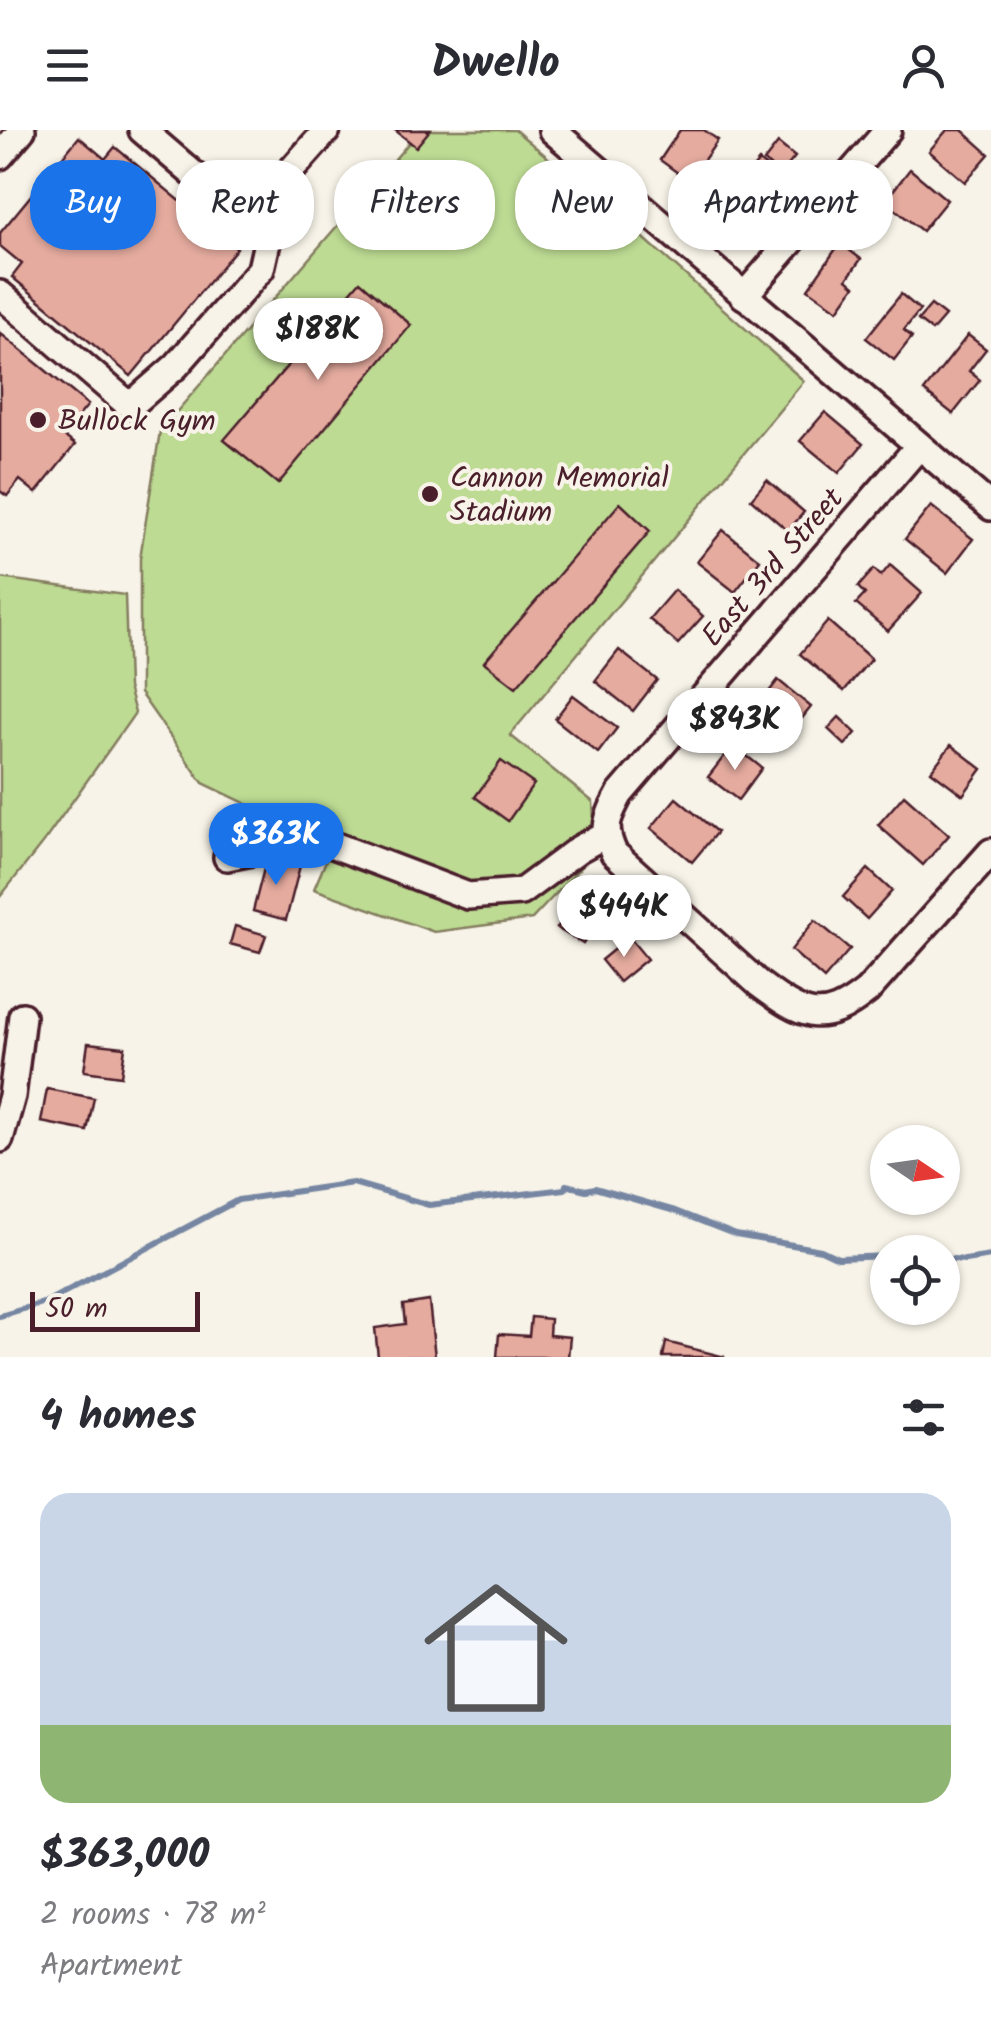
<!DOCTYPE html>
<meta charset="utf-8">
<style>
body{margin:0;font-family:Kalam,sans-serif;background:#f2f2f3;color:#2b2b33;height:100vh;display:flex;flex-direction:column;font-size:38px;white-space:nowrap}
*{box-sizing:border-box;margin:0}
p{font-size:32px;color:#7c7c81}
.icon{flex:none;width:55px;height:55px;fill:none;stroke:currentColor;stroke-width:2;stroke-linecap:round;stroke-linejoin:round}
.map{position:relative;height:1227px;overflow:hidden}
.drawer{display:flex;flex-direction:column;background:#fff;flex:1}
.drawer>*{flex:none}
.hud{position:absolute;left:30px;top:30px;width:932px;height:90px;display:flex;gap:20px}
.needle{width:65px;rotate:103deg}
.tools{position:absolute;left:870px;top:995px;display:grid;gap:20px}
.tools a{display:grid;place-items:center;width:90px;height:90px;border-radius:50%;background:#fff;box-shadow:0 2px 8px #0004;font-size:50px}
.scale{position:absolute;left:30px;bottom:25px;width:170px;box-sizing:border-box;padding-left:10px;border:5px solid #4a1f2b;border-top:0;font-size:28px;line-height:35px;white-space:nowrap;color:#4a1f2b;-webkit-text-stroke:8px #f7f3e8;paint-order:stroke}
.price{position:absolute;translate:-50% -85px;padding:0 22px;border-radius:35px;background:#fff;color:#222;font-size:32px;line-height:65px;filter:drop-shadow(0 2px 5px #0008)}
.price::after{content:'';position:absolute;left:50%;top:60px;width:30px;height:22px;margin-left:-15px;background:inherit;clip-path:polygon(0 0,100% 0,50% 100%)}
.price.on{background:#1a73e8;color:#fff}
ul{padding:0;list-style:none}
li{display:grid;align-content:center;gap:20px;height:530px;padding:0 40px}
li+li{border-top:2px solid #e1e1e2}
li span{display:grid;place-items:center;height:310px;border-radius:30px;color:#555}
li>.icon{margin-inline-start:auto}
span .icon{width:180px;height:180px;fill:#fffc;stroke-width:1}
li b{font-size:42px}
h2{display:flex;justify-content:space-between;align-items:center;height:120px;padding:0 40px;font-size:42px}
.pill{padding:0 35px;border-radius:40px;background:#fff;box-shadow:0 2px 8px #0004;font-size:35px;line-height:90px}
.pill.on{background:#1a73e8;color:#fff}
header{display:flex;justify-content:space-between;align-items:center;height:130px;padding:0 40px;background:#fff;font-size:45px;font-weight:600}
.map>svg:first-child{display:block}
</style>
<header><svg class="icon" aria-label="menu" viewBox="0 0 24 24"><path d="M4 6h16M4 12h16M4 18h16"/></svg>Dwello<svg class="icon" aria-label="person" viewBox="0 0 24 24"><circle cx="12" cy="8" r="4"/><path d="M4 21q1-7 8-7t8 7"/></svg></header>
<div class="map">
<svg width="991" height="1227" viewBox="0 0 991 1227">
<rect width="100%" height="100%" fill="#f7f3e8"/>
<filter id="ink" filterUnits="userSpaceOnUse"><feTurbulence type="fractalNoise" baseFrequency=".01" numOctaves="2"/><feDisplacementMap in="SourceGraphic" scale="20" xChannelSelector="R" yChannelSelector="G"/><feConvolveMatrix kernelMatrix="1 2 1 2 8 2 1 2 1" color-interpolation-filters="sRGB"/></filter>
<g filter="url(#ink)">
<g fill="#bddb93" stroke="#847d5f" stroke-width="2.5">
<polygon points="420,0 515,0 637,102 804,251 510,605 593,672 596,721 532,789 434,802 314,759 336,707 289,694 203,653 140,563 140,428 160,301"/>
<polygon points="0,448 125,465 128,557 135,583 45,710 0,767"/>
</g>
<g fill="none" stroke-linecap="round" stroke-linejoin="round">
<g stroke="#7686a2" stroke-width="6">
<polyline points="942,1128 965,1130 991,1126"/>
<polyline points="0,1186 46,1172 238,1070 353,1053 429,1075 565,1059 566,1055 586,1060 595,1058 675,1081 736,1105 821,1120 838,1128 888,1126"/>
</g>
</g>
<g fill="#e5ab9f" stroke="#4a1f2b" stroke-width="2.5">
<polygon points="395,0 430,0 416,17"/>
<polygon points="680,0 704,0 718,10 689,51 660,30"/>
<polygon points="947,0 962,0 989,24 965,52 929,21"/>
<polygon points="79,7 105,29 115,17 237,118 131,246 12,147 22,134 0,116 0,103"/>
<polygon points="778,13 795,27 780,45 764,31"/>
<polygon points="759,31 776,45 770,52 786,66 751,108 718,80"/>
<polygon points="910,39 947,70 922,101 885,71"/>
<polygon points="840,113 861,129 847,149 855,156 838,180 808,159"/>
<polygon points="360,151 411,195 278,354 224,310"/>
<polygon points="901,164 920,180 904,200 912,207 894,230 866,208"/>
<polygon points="931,175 945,186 932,201 918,190"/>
<polygon points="0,203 88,275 63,305 75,315 36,363 20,350 7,366 0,361"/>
<polygon points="968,205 986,219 969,241 980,250 953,284 924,261"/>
<polygon points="825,282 863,314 839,343 800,311"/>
<polygon points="767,350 804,382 788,401 751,369"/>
<polygon points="620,373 650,401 516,557 484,532"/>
<polygon points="931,376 973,409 947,443 905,409"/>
<polygon points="723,400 760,430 735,462 697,432"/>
<polygon points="890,435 922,463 888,501 856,474 865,464 858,457 874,439 881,446"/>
<polygon points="674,460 703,486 678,514 649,489"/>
<polygon points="828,491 871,529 844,561 800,524"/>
<polygon points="619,520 657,550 633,581 595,551"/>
<polygon points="778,550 811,577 785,610 752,584"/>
<polygon points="573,565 617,598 598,623 555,589"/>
<polygon points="839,587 856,603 845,615 828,599"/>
<polygon points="733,615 762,638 738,670 708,647"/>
<polygon points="951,615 982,639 963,665 931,641"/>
<polygon points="501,631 534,654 508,691 475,667"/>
<polygon points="904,665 949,705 923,735 878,695"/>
<polygon points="676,668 717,702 692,732 651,698"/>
<polygon points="267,727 300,736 286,790 253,781"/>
<polygon points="868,739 892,761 867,789 843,767"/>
<polygon points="580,762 606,778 583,814 557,798"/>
<polygon points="815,790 850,819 824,849 791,820"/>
<polygon points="235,796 266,805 260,822 230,814"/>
<polygon points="629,807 647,829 619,852 601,830"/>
<polygon points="88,913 125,917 121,946 84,941"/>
<polygon points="47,959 94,968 87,1001 41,992"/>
<polygon points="429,1171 435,1227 378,1227 375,1198 405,1194 403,1175"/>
<polygon points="531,1187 550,1189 549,1205 570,1207 568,1227 497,1227 499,1204 529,1206"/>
<polygon points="666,1212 725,1227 663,1227"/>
</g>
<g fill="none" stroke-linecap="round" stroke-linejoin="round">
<defs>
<g id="minor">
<polyline points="552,0 991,377"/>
<polyline points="0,26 22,0"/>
<polyline points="247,90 327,0"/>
<polyline points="0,164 130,276 176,236 261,139 268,108 142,0"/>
<polyline points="744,166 888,0"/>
<path d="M919,316L620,664C607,688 602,697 614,723L759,854C802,886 821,898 867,861L991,722"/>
<polyline points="227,727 262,720 328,713 468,766 521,762 579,719 606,704"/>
<polyline points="0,1009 12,966 22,886"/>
</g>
</defs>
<use href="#minor" stroke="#4a1f2b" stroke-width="32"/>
<use href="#minor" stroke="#f7f3e8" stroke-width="25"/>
</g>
</g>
<g fill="#4a1f2b" stroke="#f7f3e8" stroke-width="4">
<circle cx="38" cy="290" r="10"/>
<circle cx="430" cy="364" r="10"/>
</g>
<g text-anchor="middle" stroke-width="8" stroke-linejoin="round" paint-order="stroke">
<g font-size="30" fill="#4a1f2b" stroke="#f7f3e8" text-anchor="start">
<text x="58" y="300">Bullock Gym</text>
<text x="450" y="357">Cannon Memorial<tspan x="450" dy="34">Stadium</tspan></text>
</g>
<g font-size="30" fill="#4a1f2b" stroke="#f7f3e8">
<text transform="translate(772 437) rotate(-49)" y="10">East 3rd Street</text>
</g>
</g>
</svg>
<div class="tools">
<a><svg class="needle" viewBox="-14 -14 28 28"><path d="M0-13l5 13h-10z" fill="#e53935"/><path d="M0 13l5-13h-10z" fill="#7c7c81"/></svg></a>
<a><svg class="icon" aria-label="locate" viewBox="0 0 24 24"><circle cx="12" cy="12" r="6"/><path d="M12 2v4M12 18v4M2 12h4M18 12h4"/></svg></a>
</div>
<div class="scale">50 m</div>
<b class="price" style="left:318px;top:253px">$188K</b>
<b class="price" style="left:735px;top:643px">$843K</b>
<b class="price on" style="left:276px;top:758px">$363K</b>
<b class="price" style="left:624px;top:830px">$444K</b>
<div class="hud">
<a class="pill on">Buy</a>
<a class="pill">Rent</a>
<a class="pill">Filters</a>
<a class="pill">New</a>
<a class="pill">Apartment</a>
</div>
</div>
<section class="drawer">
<h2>4 homes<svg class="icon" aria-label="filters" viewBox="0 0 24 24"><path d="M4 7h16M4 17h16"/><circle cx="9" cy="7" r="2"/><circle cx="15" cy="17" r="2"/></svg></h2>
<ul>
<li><span style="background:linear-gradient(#c9d6e8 75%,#8fb573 0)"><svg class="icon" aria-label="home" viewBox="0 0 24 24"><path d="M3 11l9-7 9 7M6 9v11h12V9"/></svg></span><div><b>$363,000</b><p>2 rooms · 78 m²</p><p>Apartment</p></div></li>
</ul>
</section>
